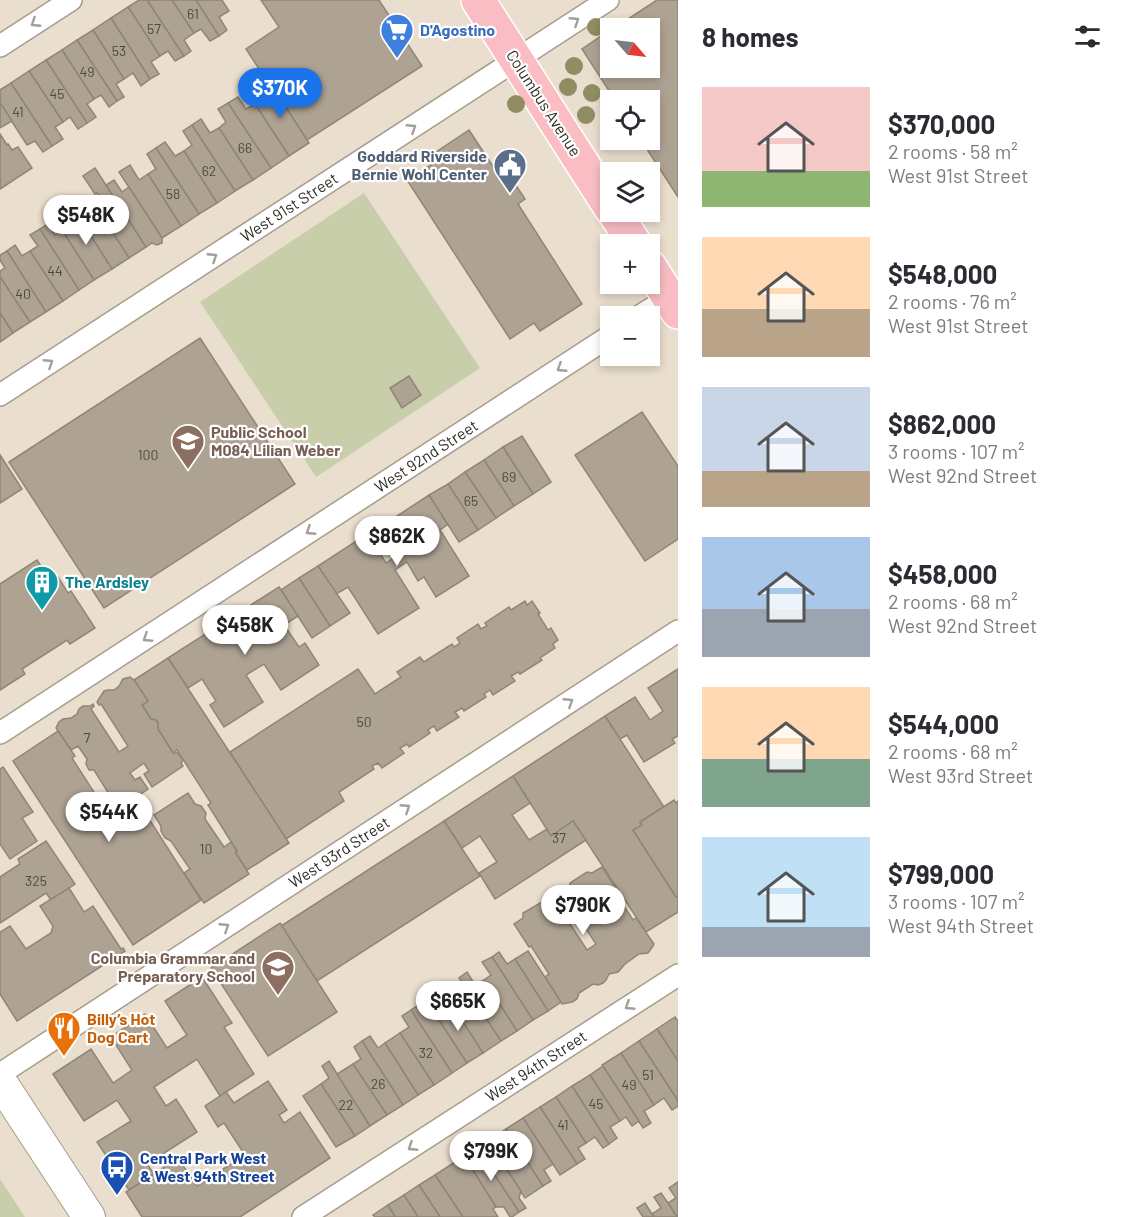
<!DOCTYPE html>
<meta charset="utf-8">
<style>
body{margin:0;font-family:Barlow,sans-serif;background:#f2f2f3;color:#2b2b33;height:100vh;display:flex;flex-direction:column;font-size:22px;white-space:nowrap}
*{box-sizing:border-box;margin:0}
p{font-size:20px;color:#7c7c81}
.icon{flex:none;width:33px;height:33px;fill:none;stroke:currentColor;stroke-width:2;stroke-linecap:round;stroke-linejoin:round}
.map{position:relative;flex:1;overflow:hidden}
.panel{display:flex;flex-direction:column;background:#fff;width:450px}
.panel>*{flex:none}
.needle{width:39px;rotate:118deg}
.controls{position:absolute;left:600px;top:18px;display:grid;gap:12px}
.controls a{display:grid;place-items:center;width:60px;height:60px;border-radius:0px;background:#fff;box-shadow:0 3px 9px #0003;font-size:30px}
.price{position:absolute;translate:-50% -51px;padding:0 14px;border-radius:21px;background:#fff;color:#222;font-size:20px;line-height:39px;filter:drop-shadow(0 2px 3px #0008)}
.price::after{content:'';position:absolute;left:50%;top:36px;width:18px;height:14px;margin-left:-9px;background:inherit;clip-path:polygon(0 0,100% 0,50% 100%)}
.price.active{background:#1a73e8;color:#fff}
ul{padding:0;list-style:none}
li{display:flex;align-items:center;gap:18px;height:150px;padding:0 24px}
li span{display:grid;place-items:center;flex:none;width:168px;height:120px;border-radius:0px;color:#555}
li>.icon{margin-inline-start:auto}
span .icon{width:72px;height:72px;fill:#fffc;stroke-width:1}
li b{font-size:26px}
h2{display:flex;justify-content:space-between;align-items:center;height:72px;padding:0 24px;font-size:26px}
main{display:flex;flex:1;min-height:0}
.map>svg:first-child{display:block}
</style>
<main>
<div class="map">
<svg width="678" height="1217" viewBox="0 0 678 1217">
<rect width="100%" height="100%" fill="#eadece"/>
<g fill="#c8cea9">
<polygon points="364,193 480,368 316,477 200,302"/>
<polygon points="0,1179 25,1217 0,1217"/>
</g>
<g fill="#aea293" stroke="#908576" stroke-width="1.5">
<polygon points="139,0 147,0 184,56 175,61 168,51 160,56 128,7"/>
<polygon points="147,0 172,0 194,33 184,40 191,51 184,56"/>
<polygon points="172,0 196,0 219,36 210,41 201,29 194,33"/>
<polygon points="196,0 222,0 229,11 219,17 227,30 219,36"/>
<polygon points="261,0 379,0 422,66 307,140 266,77 265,78 246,49 279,27"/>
<polygon points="657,0 678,0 678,197 641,140 650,140 650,100 615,100 582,49 610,30 610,68 650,68 650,28 614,28"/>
<polygon points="128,7 160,56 151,62 159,74 150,79 111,18"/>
<polygon points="111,18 150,79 141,86 133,73 124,79 93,30"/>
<polygon points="93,30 124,79 116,84 124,97 117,101 77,40"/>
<polygon points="77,40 117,101 109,107 101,95 94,99 62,50"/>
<polygon points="62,50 94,99 87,104 96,117 87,123 46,60"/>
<polygon points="46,60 87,123 78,129 70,117 63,122 29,71"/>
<polygon points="29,71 63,122 55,127 63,139 52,146 11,83"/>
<polygon points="266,77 309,143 289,156 255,104 264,98 255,84"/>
<polygon points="11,83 52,146 43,152 35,141 27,145 0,103 0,90"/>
<polygon points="238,97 246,109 255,104 289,156 271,168 228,103"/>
<polygon points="0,103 12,121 0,128"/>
<polygon points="228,103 271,168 253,180 219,128 226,122 218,109"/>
<polygon points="201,119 210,133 219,128 253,180 235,191 192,125"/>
<polygon points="192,125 235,191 217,203 184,151 192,145 183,131"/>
<polygon points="469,130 498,174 506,170 525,199 518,204 582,304 540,331 534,323 510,339 407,180 431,165 427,158"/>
<polygon points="0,134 7,145 8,144 12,150 18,147 32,168 0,189"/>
<polygon points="165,142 175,156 184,151 217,203 199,214 156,148"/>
<polygon points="156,148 199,214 181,226 148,174 156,169 147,154"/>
<polygon points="130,165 139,180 148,174 181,226 162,238 119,172"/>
<polygon points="95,168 146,247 129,258 97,208 104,203 97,193 95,194 83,176"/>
<polygon points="114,180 122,192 129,187 162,238 162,243 157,245 152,243 146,247 106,185"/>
<polygon points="82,202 89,213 97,208 129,258 112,269 73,208"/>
<polygon points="73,208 112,269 94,280 62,230 71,225 64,213"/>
<polygon points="48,224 55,235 62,230 94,280 79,290 40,229"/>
<polygon points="40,229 79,290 63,301 30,251 38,246 30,235"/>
<polygon points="15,245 22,256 30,251 63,301 46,312 7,251"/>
<polygon points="7,251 46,312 30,322 0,277 0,271 5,268 0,260 0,255"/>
<polygon points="0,277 30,322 13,333 0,313"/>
<polygon points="0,313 13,333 0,342"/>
<polygon points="200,338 295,484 104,608 9,462"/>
<polygon points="409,376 421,395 402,408 390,388"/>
<polygon points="642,412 678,466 678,539 645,561 575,455"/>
<polygon points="522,436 551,482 533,494 503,447"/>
<polygon points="503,447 533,494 514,506 484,460"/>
<polygon points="0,455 22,489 0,503"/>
<polygon points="484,460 514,506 496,518 465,472"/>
<polygon points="465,472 496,518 478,530 448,484"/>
<polygon points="448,484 478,530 459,542 429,495"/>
<polygon points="429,495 446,522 447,525 440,530 469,576 436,597 424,577 418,581 407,562 395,570 419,608 378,634 348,587 336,594 318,566 361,538 369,551 376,547 386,563 402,552 392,536 399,531 391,520"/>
<polygon points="37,560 51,581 58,577 68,593 71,591 95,628 70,644 67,640 22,669 25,674 0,690 0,584"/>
<polygon points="318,566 350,613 330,626 299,578"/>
<polygon points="299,578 330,626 312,638 281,590"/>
<polygon points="279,587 298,616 284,625 299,647 305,643 319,665 281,690 264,664 246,675 263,702 224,727 210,705 216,701 202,679 188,688 168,658"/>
<polygon points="525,601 527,605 532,601 540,613 538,614 548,630 551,628 558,640 553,644 555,648 540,658 542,660 520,674 518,672 511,676 515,681 493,695 490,690 484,694 486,697 464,711 462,708 455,712 459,717 437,731 434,726 428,730 430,733 409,747 407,744 400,748 404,753 382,768 378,763 372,766 374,769 339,792 344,801 286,839 230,752 358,669 375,694 401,677 397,672 420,657 424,662 452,644 454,647 460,643 457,638 478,624 481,629 487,626 485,623 509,607 511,610"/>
<polygon points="168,658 289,843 247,870 235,852 237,851 208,805 211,803 177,750 173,753 158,729 158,723 156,720 151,719 142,705 148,701 134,680"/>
<polygon points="678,669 678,736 672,739 675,743 644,762 627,735 620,739 605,716 635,697 650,720 663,711 648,688"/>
<polygon points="130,677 134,680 148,701 142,705 151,719 156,720 158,723 158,729 173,753 178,753 183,760 181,763 183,766 152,787 144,774 149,771 144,763 130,773 135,780 140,777 148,789 118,809 113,806 109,799 109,794 94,770 89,770 86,764 87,759 78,746 71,750 56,728 59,722 63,719 71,718 77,714 79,709 83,706 90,706 93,704 94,706 91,709 119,752 128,746 101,704 99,705 97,702 104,691 108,690 114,690 119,686 123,679"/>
<polygon points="605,716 664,807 640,822 642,825 633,830 676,897 678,896 678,912 646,932 573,821 551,836 513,776"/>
<polygon points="58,731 75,756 72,758 97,797 100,795 118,823 142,808 201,900 133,945 13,761"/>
<polygon points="3,767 33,812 22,818 37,841 10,859 0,844 0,769"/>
<polygon points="513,776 530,803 512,815 529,840 547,829 551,836 573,821 586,840 495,899 479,873 497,862 480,836 462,848 444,821"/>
<polygon points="188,793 195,804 201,806 206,813 205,819 224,847 231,842 237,851 235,852 249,874 204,903 184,873 190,869 171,841 165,838 161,831 161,826 154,815"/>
<polygon points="674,800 676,803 678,801 678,896 676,897 633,830 642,825 640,822"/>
<polygon points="444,821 480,876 317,981 281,926"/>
<polygon points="46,841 75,884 51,900 46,893 0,923 0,877 20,864 18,859"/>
<polygon points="602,867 617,890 614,891 633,920 636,918 654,944 653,946 648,953 639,954 625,964 618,972 609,974 606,980 603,983 598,985 593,984 579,993 577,999 572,1002 562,1004 545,977 549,974 531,946 529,947 514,924 523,918 523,913 542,902 546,903 556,897 570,919 568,921 587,950 596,944 577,915 575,917 560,895 569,888 570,883 587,872 592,873"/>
<polygon points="69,888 84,912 93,906 121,949 123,948 125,951 17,1021 0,994 0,932 10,926 26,949 51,933 53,926 40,906"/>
<polygon points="280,923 337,1012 268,1056 211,968"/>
<polygon points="528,951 561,1002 548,1011 515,959"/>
<polygon points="499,952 507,964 515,959 548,1011 533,1020 492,957"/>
<polygon points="492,957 533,1020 517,1031 484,980 491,975 482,962"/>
<polygon points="467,972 475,985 484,980 517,1031 501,1041 459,978"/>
<polygon points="202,977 232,1023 224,1027 254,1074 220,1096 197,1059 154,1087 166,1106 176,1099 197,1132 147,1164 154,1174 129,1190 97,1142 131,1121 117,1100 84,1121 53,1074 91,1049 113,1083 132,1070 111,1037 145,1014 167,1048 187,1035 165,1001"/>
<polygon points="450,983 458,996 467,990 501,1041 483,1053 442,989"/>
<polygon points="426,1000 467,1063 452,1073 411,1010"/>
<polygon points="450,1002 483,1053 467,1063 434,1012"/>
<polygon points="411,1010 452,1073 434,1085 400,1033 409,1027 402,1016"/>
<polygon points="675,1017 678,1021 678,1061 657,1029"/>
<polygon points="657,1029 678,1061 678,1101 639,1041"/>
<polygon points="400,1033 434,1085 418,1095 385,1043"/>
<polygon points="370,1036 378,1048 385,1043 418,1095 403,1105 362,1041"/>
<polygon points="362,1041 403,1105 387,1115 353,1064 361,1059 354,1047"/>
<polygon points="639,1041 678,1101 678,1106 672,1110 664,1098 654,1105 621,1053"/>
<polygon points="621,1053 654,1105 644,1111 651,1123 643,1128 602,1065"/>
<polygon points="329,1061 370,1126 355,1136 321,1084 329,1078 322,1066"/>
<polygon points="353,1064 387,1115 370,1126 337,1074"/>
<polygon points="603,1066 639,1121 632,1126 626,1117 620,1121 590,1075"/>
<polygon points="590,1075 620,1121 610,1127 617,1138 609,1144 572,1086"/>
<polygon points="268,1081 287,1110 279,1115 284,1123 300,1112 330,1158 240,1217 142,1217 126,1192 178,1158 197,1186 245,1155 224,1123 218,1127 205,1106 226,1092 234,1103"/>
<polygon points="321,1084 355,1136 336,1147 303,1096"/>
<polygon points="572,1086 609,1144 603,1148 595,1137 586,1143 556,1097"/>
<polygon points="556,1097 586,1143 578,1148 585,1159 577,1164 540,1107"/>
<polygon points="540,1107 577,1164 560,1175 523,1118"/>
<polygon points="523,1118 553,1164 544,1170 551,1181 543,1186 506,1129"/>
<polygon points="506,1129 543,1186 525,1198 488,1141"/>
<polygon points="488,1141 521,1191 519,1198 526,1208 519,1212 477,1148"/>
<polygon points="477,1148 519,1212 512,1217 510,1217 504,1207 496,1207 464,1156"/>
<polygon points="464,1156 496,1207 493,1209 498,1217 463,1217 435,1175"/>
<polygon points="435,1175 463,1217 440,1217 419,1185"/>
<polygon points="678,1182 678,1217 677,1217 668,1203 676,1198 669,1188"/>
<polygon points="419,1185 440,1217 418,1217 404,1195"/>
<polygon points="661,1193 668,1203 677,1217 654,1217 652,1214 661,1208 654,1197"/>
<polygon points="404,1195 418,1217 395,1217 388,1205"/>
<polygon points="645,1203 652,1214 654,1217 643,1217 637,1208"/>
<polygon points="388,1205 395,1217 375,1217 373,1215"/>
</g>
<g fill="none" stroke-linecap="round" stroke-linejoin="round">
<defs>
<g id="street">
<polyline points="0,46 71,0"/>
<polyline points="640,316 678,292"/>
<polyline points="0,395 608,0"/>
<polyline points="0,733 610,336"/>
<polyline points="0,1074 678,631"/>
<polyline points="303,1217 678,975"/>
</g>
<polyline id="secondary" points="0,1081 89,1217"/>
<g id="primary">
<polyline points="478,0 610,207"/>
<polyline points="614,212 635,244"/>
<polyline points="650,267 678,312"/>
</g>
</defs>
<use href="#street" stroke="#a79c8d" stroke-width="24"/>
<use href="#secondary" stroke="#a79c8d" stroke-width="34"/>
<use href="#primary" stroke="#fff" stroke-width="36"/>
<use href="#street" stroke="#fff" stroke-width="21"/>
<use href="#secondary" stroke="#fff" stroke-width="32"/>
<use href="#primary" stroke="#fabdc4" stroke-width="33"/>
</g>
<g fill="#8f8d61">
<circle cx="596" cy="27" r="9"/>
<circle cx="574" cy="66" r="9"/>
<circle cx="568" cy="87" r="9"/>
<circle cx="592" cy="93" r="9"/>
<circle cx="516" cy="104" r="9"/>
<circle cx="586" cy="115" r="9"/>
</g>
<defs><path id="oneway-chevron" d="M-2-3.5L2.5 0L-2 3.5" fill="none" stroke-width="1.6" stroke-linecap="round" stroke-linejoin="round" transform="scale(1.5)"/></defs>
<g stroke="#a2a09d">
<use href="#oneway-chevron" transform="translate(575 21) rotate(-33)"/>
<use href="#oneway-chevron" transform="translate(35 23) rotate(147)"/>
<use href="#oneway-chevron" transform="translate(412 128) rotate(-33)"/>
<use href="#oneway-chevron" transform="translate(213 257) rotate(-33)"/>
<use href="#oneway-chevron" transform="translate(49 363) rotate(-33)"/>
<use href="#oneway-chevron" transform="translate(561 368) rotate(147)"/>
<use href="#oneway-chevron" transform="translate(310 531) rotate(147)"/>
<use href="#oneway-chevron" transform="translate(147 638) rotate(147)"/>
<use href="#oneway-chevron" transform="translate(569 702) rotate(-33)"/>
<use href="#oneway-chevron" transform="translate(406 808) rotate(-33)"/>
<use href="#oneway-chevron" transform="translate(225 927) rotate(-33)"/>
<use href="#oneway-chevron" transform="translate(629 1006) rotate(147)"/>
<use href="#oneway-chevron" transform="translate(412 1147) rotate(147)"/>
</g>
<defs>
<symbol id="supermarket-pin" viewBox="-11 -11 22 30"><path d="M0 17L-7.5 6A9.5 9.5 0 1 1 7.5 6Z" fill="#3f7fe0" stroke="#fff"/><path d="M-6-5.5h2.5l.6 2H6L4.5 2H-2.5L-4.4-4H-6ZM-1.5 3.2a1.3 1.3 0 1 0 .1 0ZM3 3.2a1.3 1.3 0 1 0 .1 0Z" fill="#fff"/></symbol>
<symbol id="civic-pin" viewBox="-11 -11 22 30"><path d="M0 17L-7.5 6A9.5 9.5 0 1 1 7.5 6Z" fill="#5c6f8a" stroke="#fff"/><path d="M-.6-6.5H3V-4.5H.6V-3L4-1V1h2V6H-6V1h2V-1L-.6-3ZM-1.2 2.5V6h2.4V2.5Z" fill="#fff"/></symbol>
<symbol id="school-pin" viewBox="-11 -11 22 30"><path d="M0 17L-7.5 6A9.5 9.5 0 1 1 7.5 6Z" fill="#8d6e63" stroke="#fff"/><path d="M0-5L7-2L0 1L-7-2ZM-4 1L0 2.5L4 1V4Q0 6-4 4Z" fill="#fff"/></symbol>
<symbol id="building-pin" viewBox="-11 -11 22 30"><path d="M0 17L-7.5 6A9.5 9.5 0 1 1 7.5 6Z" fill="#0f9aa8" stroke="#fff"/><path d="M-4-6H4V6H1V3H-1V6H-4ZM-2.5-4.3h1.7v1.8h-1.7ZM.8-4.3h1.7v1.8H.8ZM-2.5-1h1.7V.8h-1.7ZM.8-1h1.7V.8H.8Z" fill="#fff"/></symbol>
<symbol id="restaurant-pin" viewBox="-11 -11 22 30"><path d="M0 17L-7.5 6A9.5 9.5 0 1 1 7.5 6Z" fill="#e8710a" stroke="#fff"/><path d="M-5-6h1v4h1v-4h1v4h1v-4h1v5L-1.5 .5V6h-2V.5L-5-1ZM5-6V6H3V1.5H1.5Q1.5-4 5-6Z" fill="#fff"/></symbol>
<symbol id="bus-pin" viewBox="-11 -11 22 30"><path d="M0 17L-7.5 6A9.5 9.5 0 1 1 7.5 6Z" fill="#1a4fb4" stroke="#fff"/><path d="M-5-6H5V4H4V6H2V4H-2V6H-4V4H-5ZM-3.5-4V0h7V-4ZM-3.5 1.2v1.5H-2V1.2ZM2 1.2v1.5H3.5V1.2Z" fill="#fff"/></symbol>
</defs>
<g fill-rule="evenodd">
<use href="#supermarket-pin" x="378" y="11" width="38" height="52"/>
<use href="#civic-pin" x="491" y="146" width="38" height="52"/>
<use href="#school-pin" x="169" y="422" width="38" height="52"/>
<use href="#building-pin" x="23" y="563" width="38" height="52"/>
<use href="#school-pin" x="259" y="948" width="38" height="52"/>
<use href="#restaurant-pin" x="45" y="1009" width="38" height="52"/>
<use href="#bus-pin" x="98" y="1148" width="38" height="52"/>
</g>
<g text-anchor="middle" stroke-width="4.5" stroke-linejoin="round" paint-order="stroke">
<g font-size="14" fill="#504940">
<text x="193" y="19">61</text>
<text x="154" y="34">57</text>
<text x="119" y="56">53</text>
<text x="87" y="77">49</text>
<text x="57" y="99">45</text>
<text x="18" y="117">41</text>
<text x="245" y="153">66</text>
<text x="209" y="176">62</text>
<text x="173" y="199">58</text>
<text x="55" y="276">44</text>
<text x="23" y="299">40</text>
<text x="148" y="460">100</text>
<text x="509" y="482">69</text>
<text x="471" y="506">65</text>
<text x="364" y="727">50</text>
<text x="87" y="743">7</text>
<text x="559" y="843">37</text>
<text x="206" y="854">10</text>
<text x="36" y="886">325</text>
<text x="426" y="1058">32</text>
<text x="648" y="1080">51</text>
<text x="378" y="1089">26</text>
<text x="629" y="1090">49</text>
<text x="596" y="1109">45</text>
<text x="346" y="1110">22</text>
<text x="563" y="1130">41</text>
</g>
<g font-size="16" font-weight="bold" fill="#366cbe" stroke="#fff" text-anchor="start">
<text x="420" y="36">D'Agostino</text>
</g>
<g font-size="16" fill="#302b25" stroke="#fff">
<text transform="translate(544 103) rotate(57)" y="6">Columbus Avenue</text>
<text transform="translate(289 207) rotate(-33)" y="6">West 91st Street</text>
<text transform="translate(426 456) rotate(-33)" y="6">West 92nd Street</text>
<text transform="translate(339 852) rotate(-33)" y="6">West 93rd Street</text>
<text transform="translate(536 1066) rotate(-33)" y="6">West 94th Street</text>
</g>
<g font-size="16" font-weight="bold" fill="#4e5e75" stroke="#fff" text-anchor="end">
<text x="487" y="162">Goddard Riverside<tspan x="487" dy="18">Bernie Wohl Center</tspan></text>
</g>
<g font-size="16" font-weight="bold" fill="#785e54" stroke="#fff" text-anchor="start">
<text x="211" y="438">Public School<tspan x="211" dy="18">M084 Lilian Weber</tspan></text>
<text x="255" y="964" text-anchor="end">Columbia Grammar and<tspan x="255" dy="18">Preparatory School</tspan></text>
</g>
<g font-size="16" font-weight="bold" fill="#0d838f" stroke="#fff" text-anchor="start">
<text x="65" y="588">The Ardsley</text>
</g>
<g font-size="16" font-weight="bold" fill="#c56008" stroke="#fff" text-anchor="start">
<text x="87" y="1025">Billy’s Hot<tspan x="87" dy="18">Dog Cart</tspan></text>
</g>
<g font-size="16" font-weight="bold" fill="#164399" stroke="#fff" text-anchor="start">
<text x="140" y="1164">Central Park West<tspan x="140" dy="18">&amp; West 94th Street</tspan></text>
</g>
</g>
</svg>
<div class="controls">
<a><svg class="needle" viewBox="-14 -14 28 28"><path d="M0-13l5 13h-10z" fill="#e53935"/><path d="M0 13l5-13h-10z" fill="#7c7c81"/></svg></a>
<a><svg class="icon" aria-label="locate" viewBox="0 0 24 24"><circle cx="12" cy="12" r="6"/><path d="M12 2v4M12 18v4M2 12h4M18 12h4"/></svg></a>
<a><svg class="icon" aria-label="layers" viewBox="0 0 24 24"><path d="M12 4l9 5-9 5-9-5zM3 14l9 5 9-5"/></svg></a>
<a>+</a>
<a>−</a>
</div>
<b class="price active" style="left:280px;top:119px">$370K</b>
<b class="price" style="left:86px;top:246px">$548K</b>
<b class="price" style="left:397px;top:567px">$862K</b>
<b class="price" style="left:245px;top:656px">$458K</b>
<b class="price" style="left:109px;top:843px">$544K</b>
<b class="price" style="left:583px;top:936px">$790K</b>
<b class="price" style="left:458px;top:1032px">$665K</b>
<b class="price" style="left:491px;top:1182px">$799K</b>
</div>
<section class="panel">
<h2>8 homes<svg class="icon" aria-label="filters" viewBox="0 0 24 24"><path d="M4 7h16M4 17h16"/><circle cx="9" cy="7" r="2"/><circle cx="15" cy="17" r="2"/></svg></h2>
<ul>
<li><span style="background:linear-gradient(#f6c9c9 70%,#8fb573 0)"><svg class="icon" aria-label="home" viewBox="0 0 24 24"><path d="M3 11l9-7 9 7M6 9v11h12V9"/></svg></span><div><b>$370,000</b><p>2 rooms · 58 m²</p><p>West 91st Street</p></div></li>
<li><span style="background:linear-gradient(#ffd9b3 60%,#b9a48a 0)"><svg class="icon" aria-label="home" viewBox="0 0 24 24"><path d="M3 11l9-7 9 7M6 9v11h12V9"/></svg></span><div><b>$548,000</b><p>2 rooms · 76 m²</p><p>West 91st Street</p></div></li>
<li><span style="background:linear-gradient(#c9d6e8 70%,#b9a48a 0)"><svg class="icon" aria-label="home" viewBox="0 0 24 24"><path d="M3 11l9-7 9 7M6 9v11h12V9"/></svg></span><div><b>$862,000</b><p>3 rooms · 107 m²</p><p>West 92nd Street</p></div></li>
<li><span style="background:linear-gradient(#a9c7e8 60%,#9aa5b1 0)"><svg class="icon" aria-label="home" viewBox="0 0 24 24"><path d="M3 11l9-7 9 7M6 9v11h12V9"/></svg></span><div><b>$458,000</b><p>2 rooms · 68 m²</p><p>West 92nd Street</p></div></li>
<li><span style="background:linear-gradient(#ffd9b3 60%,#7fa58c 0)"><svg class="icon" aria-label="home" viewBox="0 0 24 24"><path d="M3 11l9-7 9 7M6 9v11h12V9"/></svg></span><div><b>$544,000</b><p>2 rooms · 68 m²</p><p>West 93rd Street</p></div></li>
<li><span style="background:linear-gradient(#bfe0f5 75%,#9aa5b1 0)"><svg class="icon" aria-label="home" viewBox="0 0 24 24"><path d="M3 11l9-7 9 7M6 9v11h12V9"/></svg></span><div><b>$799,000</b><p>3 rooms · 107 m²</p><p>West 94th Street</p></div></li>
</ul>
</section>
</main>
